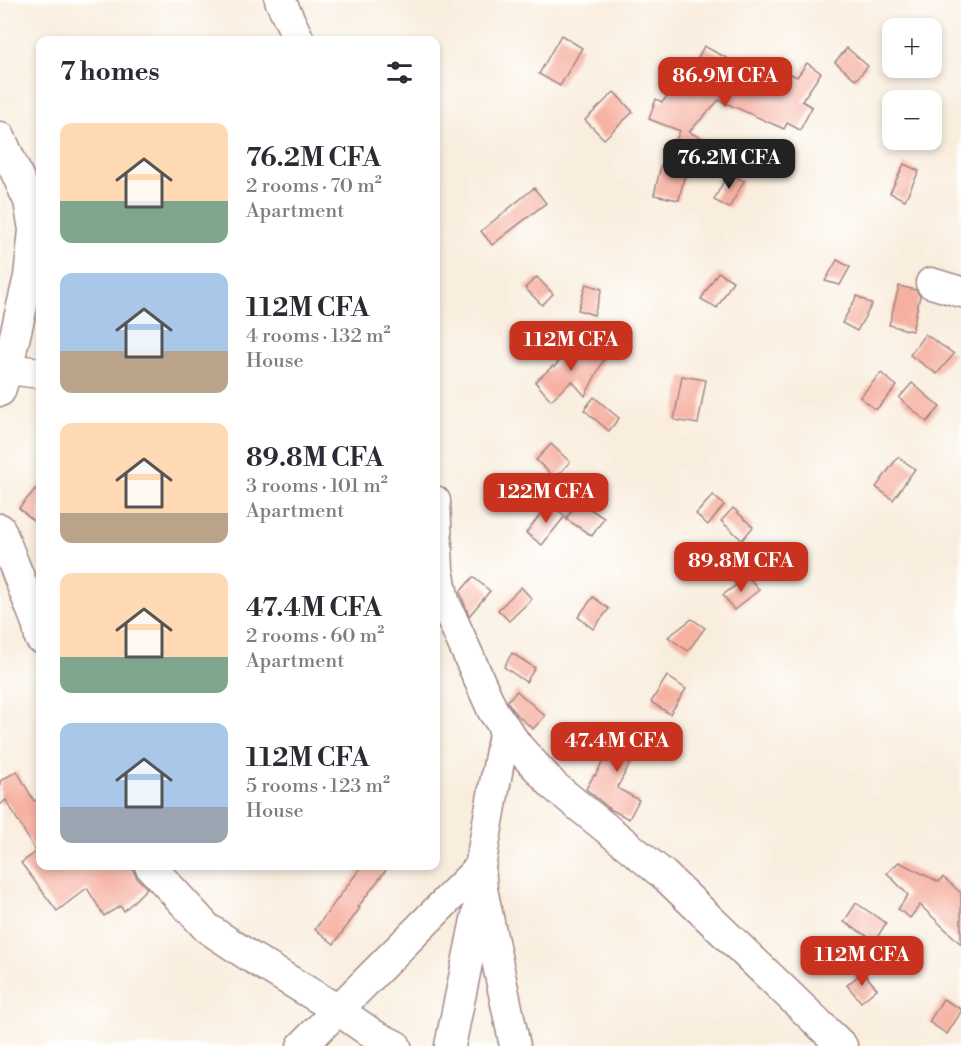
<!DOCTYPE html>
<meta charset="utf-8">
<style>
body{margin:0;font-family:"Libre Bodoni",serif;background:#f7f7f7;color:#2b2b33;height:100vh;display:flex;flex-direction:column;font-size:22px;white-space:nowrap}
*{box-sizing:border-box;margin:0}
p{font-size:20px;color:#7c7c81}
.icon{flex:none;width:33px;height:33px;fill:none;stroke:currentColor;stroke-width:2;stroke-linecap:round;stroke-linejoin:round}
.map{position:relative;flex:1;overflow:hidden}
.side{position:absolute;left:36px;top:36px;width:404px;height:834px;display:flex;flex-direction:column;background:#fff;border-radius:12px;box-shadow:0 3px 9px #0003}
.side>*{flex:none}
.fabs{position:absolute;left:882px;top:18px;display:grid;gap:12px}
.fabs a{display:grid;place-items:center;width:60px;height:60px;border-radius:12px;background:#fff;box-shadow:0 3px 9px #0003;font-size:30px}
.price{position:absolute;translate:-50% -51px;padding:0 14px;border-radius:12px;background:#c8321e;color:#fff;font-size:20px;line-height:39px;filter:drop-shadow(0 2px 3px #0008)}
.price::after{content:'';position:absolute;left:50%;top:36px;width:18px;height:14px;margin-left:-9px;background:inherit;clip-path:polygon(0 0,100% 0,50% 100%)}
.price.on{background:#222;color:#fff}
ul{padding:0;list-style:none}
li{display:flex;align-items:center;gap:18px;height:150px;padding:0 24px}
li span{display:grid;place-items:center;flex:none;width:168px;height:120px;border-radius:12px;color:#555}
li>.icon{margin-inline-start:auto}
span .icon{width:72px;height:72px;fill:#fffc;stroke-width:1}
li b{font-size:26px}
h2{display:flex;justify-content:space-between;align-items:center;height:72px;padding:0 24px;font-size:26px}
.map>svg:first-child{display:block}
</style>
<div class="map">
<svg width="961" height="1046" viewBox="0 0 961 1046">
<rect width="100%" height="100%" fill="#fff"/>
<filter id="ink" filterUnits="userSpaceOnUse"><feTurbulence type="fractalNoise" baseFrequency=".0167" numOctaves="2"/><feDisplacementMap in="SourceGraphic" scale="12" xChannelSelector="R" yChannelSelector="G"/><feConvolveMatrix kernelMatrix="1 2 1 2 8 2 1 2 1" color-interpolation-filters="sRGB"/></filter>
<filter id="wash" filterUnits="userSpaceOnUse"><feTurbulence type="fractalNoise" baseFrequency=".008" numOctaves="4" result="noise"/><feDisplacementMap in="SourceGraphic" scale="24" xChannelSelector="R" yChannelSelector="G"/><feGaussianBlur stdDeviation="1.35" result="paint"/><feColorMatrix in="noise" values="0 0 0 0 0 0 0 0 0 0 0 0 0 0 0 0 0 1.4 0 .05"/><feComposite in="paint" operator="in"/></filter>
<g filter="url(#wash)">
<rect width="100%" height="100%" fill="#f9eede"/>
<g id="blocks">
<g fill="#f6b0a0">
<polygon points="561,35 582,48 560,86 539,74"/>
<polygon points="704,46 742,66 737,76 766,88 776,67 797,77 807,63 821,73 802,101 812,107 800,130 787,123 784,129 719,100 689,132 706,140 699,156 690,151 679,200 654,195 661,165 664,165 680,131 649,119 656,99 662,102 691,72"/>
<polygon points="847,48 868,66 856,80 835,62"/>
<polygon points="614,92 633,112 604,139 585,120"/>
<polygon points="904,164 919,171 905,200 890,193"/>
<polygon points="728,173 744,181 729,208 714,200"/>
<polygon points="534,188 546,203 492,245 481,231"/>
<polygon points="837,260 850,267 840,285 825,281"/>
<polygon points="718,272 733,281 717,308 701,299"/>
<polygon points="537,277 553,294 542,305 525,288"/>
<polygon points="586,284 602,289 594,315 578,310"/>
<polygon points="899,286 916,290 920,296 912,331 889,325"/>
<polygon points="857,296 872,304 857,331 842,323"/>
<polygon points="925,334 954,354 937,374 910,355"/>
<polygon points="576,344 604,359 585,396 572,381 551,400 535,382 553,366 554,367"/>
<polygon points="881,373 897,386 876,410 860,397"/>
<polygon points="682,376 706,380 698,424 674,420"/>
<polygon points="912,383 940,407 927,422 899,398"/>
<polygon points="594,397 619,418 609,431 584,410"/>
<polygon points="551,444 570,462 555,478 536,460"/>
<polygon points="898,457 915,469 893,500 876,487"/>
<polygon points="40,484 40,527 19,508"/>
<polygon points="713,495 724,505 708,525 696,514"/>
<polygon points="578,501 604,518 592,536 566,519"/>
<polygon points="549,503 565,516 542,545 526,533"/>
<polygon points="733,508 753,527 742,540 721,521"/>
<polygon points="748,576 759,590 734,610 723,595"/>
<polygon points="473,577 490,591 469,616 460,592"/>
<polygon points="521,587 532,599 509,621 498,610"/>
<polygon points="593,597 609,609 593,629 578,617"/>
<polygon points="692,619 705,628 688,651 668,637"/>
<polygon points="512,653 535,668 526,682 504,667"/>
<polygon points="667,676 686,689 670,714 651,702"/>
<polygon points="517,691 545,716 533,729 516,714 507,701"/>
<polygon points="622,725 644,737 617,788 639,800 629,819 610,809 586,789 594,775 595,776"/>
<polygon points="17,771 34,801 40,798 40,866 133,866 133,870 137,878 147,888 124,911 120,906 104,916 87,888 57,911 21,863 36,852 6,800 0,805 0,781"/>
<polygon points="899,862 939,882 943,877 961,893 961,944 920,905 910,918 898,909 908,895 887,873"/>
<polygon points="362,866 389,866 358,907 360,908 334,944 315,929"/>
<polygon points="856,903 886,923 875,941 844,922"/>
<polygon points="863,972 877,989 861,1002 847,985"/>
<polygon points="943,999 961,1009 961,1012 947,1034 929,1022"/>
</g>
</g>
</g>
<g filter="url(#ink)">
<use href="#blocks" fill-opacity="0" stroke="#a28684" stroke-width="1.5"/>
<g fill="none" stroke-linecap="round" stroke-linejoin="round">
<defs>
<g id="minor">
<polyline points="280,0 299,40"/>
<polyline points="0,137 29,201 34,230 29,277 7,369 0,391"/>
<polyline points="931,283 961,292"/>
<polyline points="0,368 40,373"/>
<polyline points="435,501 438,570 444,601 493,711 519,748 554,786 664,875 842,1046"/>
<polyline points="0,529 37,623 40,638"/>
<polyline points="505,728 480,867 482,889 515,1046"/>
<polyline points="150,866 207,928 249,956 338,1010 374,1035 396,1046"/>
<polyline points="302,1046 480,867"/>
<polyline points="450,1046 480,900"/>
</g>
</defs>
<use href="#minor" stroke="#a28684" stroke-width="33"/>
<use href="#minor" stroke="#fff" stroke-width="30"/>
</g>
</g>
</svg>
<div class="fabs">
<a>+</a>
<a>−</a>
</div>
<b class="price" style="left:725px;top:108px">86.9M CFA</b>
<b class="price on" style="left:729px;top:190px">76.2M CFA</b>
<b class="price" style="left:571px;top:372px">112M CFA</b>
<b class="price" style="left:546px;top:524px">122M CFA</b>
<b class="price" style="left:741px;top:593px">89.8M CFA</b>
<b class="price" style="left:617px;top:773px">47.4M CFA</b>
<b class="price" style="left:862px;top:987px">112M CFA</b>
<section class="side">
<h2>7 homes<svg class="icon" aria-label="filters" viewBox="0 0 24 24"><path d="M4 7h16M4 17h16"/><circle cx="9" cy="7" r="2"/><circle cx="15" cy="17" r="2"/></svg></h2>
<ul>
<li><span style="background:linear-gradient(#ffd9b3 65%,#7fa58c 0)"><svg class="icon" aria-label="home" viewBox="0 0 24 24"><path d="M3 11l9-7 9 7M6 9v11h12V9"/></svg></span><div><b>76.2M CFA</b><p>2 rooms · 70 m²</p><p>Apartment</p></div></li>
<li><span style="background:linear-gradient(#a9c7e8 65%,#b9a48a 0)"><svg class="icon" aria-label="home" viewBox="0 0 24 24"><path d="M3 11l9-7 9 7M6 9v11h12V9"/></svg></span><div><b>112M CFA</b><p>4 rooms · 132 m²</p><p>House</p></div></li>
<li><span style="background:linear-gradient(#ffd9b3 75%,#b9a48a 0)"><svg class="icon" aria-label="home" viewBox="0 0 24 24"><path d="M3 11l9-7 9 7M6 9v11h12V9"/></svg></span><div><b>89.8M CFA</b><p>3 rooms · 101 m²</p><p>Apartment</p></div></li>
<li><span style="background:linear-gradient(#ffd9b3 70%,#7fa58c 0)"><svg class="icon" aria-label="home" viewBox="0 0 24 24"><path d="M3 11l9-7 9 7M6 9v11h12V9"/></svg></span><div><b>47.4M CFA</b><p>2 rooms · 60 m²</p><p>Apartment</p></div></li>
<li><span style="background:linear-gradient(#a9c7e8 70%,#9aa5b1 0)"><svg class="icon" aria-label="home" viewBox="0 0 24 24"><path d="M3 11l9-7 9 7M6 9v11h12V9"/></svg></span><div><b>112M CFA</b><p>5 rooms · 123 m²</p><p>House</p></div></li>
</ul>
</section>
</div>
